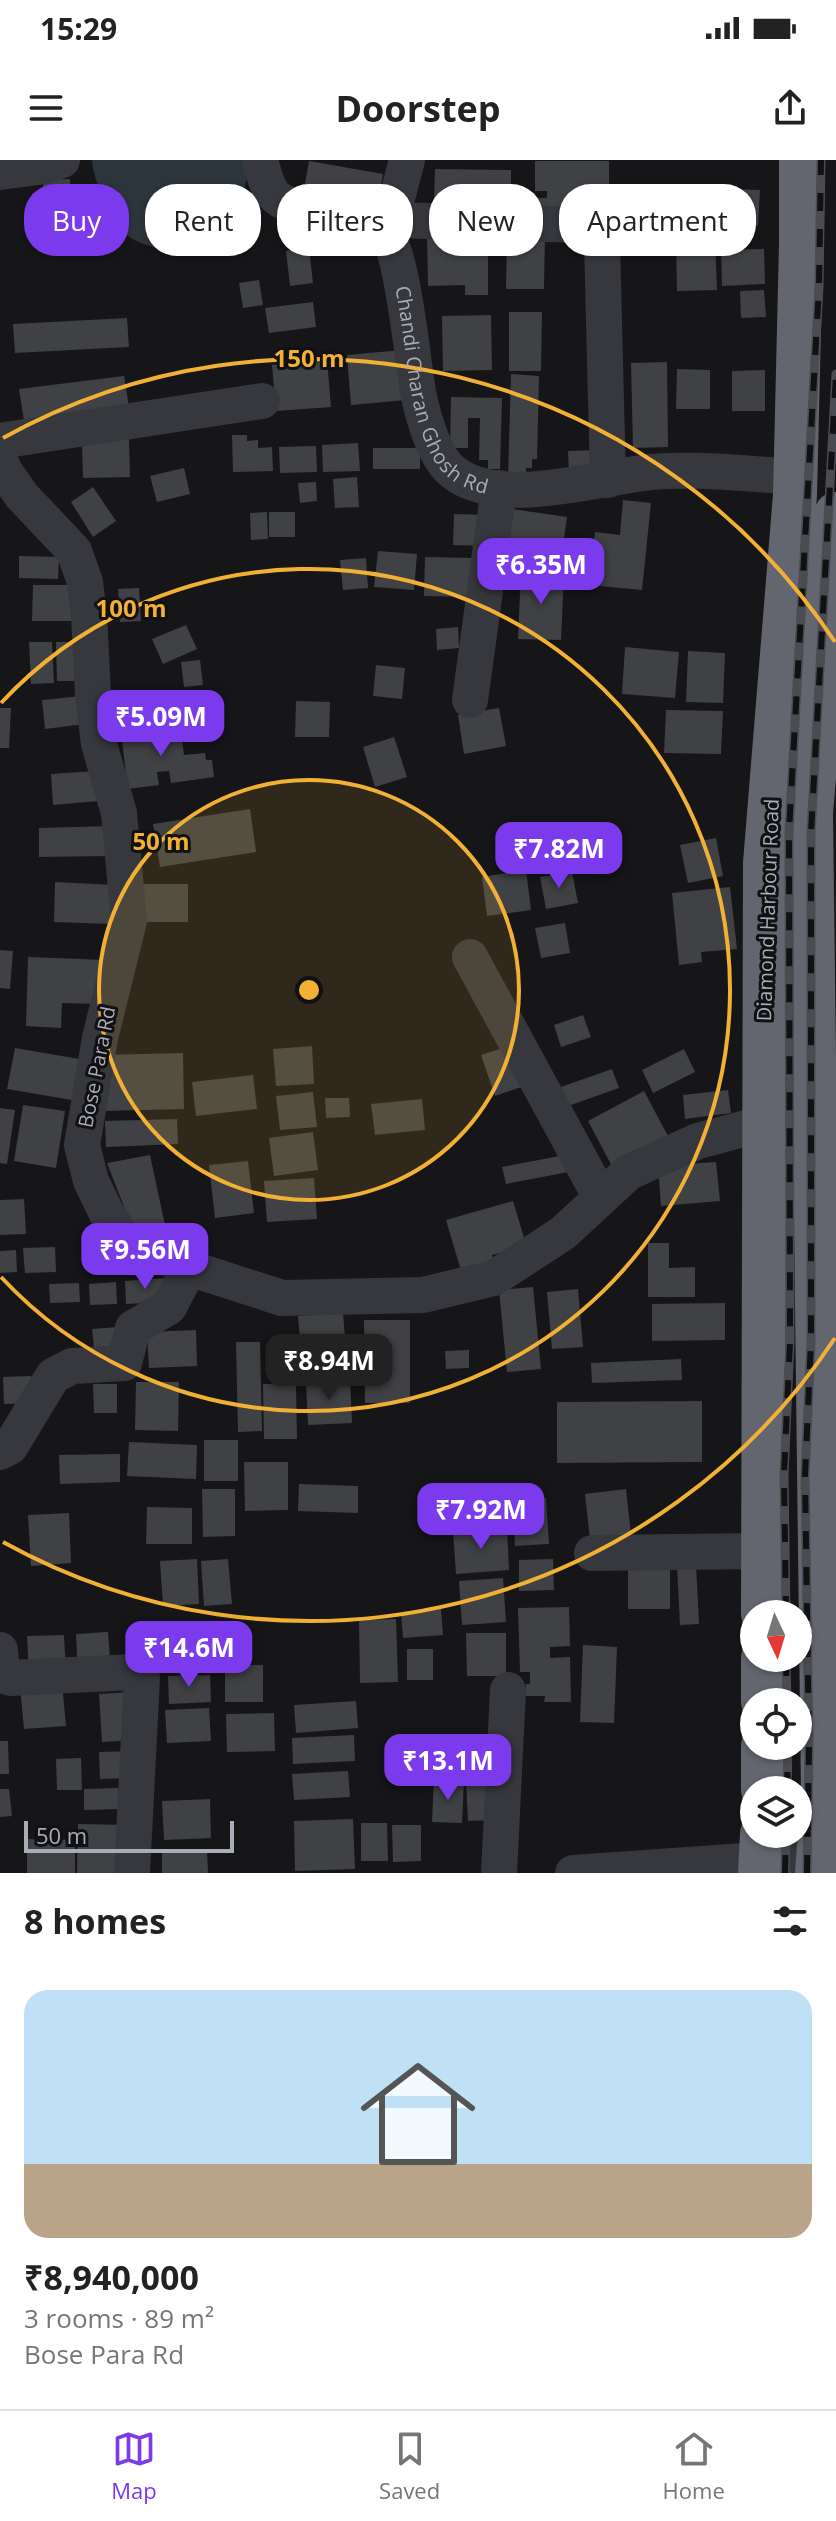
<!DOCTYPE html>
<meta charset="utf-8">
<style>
body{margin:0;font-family:"Open Sans",sans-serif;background:#f2f2f2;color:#222;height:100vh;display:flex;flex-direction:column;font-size:30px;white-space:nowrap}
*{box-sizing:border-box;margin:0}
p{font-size:26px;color:#767676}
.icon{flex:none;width:44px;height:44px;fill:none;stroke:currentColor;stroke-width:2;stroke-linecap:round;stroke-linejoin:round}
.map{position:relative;height:1713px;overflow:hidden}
.side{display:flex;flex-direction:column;background:#fff;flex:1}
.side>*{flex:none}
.banner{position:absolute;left:24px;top:24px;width:788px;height:72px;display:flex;gap:16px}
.needle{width:52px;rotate:176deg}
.tools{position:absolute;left:740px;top:1440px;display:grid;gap:16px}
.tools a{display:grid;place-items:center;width:72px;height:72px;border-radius:50%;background:#fff;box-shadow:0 2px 6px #0004;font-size:40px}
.scale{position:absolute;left:24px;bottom:20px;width:210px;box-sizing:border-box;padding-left:8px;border:4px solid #a8adb8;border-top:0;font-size:22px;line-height:28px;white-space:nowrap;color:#a8adb8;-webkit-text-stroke:6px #111113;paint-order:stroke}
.price{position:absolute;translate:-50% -68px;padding:0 18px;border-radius:16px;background:#7c3aed;color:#fff;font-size:26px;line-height:52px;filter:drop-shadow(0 2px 4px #0008)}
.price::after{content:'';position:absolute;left:50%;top:48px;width:24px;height:18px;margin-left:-12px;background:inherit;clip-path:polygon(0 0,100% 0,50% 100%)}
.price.on{background:#222;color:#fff}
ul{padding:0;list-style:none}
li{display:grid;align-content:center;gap:16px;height:424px;padding:0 24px}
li+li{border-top:2px solid #e0e0e0}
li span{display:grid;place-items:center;height:248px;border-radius:24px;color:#555}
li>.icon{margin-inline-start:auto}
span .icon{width:144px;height:144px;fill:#fffc;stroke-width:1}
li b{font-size:34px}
h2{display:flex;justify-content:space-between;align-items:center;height:96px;padding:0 24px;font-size:34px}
.chip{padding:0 28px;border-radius:32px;background:#fff;box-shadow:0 2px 6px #0004;font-size:28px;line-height:72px}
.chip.on{background:#7c3aed;color:#fff}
.status{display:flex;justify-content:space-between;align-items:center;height:56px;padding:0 40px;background:#fff;direction:ltr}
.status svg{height:22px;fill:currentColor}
header{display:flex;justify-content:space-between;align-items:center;height:104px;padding:0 24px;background:#fff;font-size:36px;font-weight:700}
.tab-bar{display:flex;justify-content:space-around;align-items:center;height:112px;border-top:2px solid #e0e0e0;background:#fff;font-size:22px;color:#767676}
.tab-bar a{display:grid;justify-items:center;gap:4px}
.tab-bar .on{color:#7c3aed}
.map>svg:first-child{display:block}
</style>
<div class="status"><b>15:29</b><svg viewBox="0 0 49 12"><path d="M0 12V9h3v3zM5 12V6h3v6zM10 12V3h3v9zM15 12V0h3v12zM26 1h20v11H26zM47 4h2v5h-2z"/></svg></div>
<header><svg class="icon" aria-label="menu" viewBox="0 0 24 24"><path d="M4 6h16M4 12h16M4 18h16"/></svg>Doorstep<svg class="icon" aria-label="share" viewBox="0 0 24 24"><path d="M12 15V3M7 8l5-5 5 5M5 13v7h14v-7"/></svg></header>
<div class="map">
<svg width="836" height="1713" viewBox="0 0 836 1713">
<rect width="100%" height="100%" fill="#161618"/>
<path fill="#2c353c" d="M92,0H249C248,17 243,40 234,54C212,91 150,101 120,69C113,62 110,50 106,41C99,27 93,16 92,0Z"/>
<g fill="#404145">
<polygon points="309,1 383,14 377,48 303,35"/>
<polygon points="535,1 609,1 609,55 535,55 535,38 547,38 547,31 535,31"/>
<polygon points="435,9 511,10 511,45 434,43"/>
<polygon points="70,19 72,83 45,83 43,20"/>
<polygon points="711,28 760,30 758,66 709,64"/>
<polygon points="644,35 698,36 698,64 643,63"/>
<polygon points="488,72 488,135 465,135 465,125 428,126 427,73"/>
<polygon points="507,73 545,74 544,129 506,129"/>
<polygon points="715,80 717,130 677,131 676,82"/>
<polygon points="309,88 313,123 290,126 286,91"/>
<polygon points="764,89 765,124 722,126 721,90"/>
<polygon points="259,120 263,145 243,148 239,123"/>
<polygon points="764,130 766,157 741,158 740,131"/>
<polygon points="313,142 316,167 269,173 265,148"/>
<polygon points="509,152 542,152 541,211 509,211"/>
<polygon points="491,155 492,210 443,211 442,156"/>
<polygon points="127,158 129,187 15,193 13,164"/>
<polygon points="402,190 406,240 351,245 347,195"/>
<polygon points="327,200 331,247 276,251 272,205"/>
<polygon points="667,202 668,287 633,288 631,203"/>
<polygon points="677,209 710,210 710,249 676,249"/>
<polygon points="765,210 765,251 732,251 732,211"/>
<polygon points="511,214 539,216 537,299 532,299 532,308 526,308 526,319 508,318"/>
<polygon points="124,216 129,247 24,261 19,229"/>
<polygon points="451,237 502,238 500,309 488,309 488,300 479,300 480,258 468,258 468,288 450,288"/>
<polygon points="232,275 247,275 247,281 258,280 258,288 272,287 273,311 233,312"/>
<polygon points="129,279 130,317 83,318 82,281"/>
<polygon points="358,283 360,311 323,312 322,285"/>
<polygon points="316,286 317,312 280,313 279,287"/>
<rect x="373" y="288" width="47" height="21"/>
<polygon points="597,290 598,311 569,312 568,291"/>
<polygon points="184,308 190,334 157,342 150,316"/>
<polygon points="357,317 359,347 335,348 333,319"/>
<polygon points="316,322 317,341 300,343 298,323"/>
<polygon points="93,327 116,361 93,377 71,342"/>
<polygon points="623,340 651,343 642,430 589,425 595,372 620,375"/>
<polygon points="512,349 567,357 562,392 507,384"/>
<polygon points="267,352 268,379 251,380 250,353"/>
<rect x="269" y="352" width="26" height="25"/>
<polygon points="454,354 488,355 488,386 453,385"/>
<polygon points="378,391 417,394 414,430 374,427"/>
<polygon points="19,396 59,397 58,419 19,418"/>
<polygon points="425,397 474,398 473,437 424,436"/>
<polygon points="366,398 368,428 343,430 340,400"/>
<polygon points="521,411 564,413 561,480 518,479"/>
<polygon points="33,425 79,425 79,461 32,461"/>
<polygon points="139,428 141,461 120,462 118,429"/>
<polygon points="186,465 197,489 163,504 152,479"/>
<polygon points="458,467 459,488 437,490 436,469"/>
<polygon points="29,482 52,482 54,523 31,524"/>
<polygon points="56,482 83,482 83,521 57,521"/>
<polygon points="625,487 679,492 675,538 622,534"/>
<polygon points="688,491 725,493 723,543 686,542"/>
<polygon points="200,500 203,525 184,527 181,502"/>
<polygon points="376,505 405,508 402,539 373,536"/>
<polygon points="82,536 85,564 45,569 42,540"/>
<polygon points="296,541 330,542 329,577 295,577"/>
<polygon points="0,548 11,548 9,588 0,588"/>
<polygon points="499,548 506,586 464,594 458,555"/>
<polygon points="666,550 723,551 721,594 664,593"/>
<polygon points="180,565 184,595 205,593 206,600 212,600 214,617 171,623 169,611 157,612 159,625 128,629 121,573"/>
<polygon points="394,577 407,617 375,627 363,587"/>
<polygon points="96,611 98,641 53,645 51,614"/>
<polygon points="250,649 256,692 160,707 153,664"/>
<polygon points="111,666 111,696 39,697 39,668"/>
<polygon points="716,678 723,716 688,723 680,685"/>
<polygon points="526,710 531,750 487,756 482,717"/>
<polygon points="572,712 578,743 546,749 540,717"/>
<polygon points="55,722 115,725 113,764 54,762"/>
<rect x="137" y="724" width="51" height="38"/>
<polygon points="730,727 737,789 701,792 702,802 679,805 672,733"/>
<polygon points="565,763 570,793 541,798 535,768"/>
<polygon points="0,790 13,791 10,829 0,828"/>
<polygon points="28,797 106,800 104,844 62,843 61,868 26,866"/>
<polygon points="583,855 591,877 561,887 554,865"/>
<polygon points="312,886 314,924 276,926 273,889"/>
<polygon points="506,887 530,924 495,936 481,895"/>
<polygon points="15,888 85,900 78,941 7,929"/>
<polygon points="684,889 695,912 653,933 642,910"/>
<polygon points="183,893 184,949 103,951 102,895"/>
<polygon points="612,909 619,928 568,946 561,927"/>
<polygon points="253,915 257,949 196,956 192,922"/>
<polygon points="728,930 731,953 685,959 683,935"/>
<polygon points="644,931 669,978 613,1008 588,961"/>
<polygon points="313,932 317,967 280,970 276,936"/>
<polygon points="325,938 349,938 350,957 326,958"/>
<polygon points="422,939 425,970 375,975 371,944"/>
<polygon points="23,945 65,951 56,1008 14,1001"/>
<polygon points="0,948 15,950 7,1004 0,1003"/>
<polygon points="177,959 178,984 106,987 105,961"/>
<polygon points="313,972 318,1010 274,1016 269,978"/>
<polygon points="576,993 579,1010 506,1024 502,1007"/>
<polygon points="150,995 165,1065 133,1070 107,1003"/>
<polygon points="248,1001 254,1053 215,1058 209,1005"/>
<polygon points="716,1002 720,1041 661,1046 658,1006"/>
<polygon points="314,1018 317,1059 267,1062 264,1021"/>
<polygon points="24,1039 26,1074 0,1075 0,1040"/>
<polygon points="513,1041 525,1081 516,1089 492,1095 495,1104 462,1114 446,1060"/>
<polygon points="648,1083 669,1083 669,1108 695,1107 695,1137 648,1137"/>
<polygon points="55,1087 56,1112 25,1113 23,1088"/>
<polygon points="16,1090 17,1112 0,1113 0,1091"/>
<polygon points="164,1118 165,1142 126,1144 125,1121"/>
<polygon points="116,1122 117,1144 90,1145 89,1124"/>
<polygon points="79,1123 80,1142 50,1143 49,1124"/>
<polygon points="533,1127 541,1209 507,1212 499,1130"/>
<polygon points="578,1129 583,1187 552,1189 547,1132"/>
<polygon points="725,1143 725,1180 652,1181 652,1144"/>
<polygon points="343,1153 346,1189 301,1192 298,1156"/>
<polygon points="364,1160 410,1160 410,1243 365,1243"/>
<polygon points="118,1167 121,1193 95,1196 92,1169"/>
<polygon points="196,1170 197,1206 149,1208 147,1172"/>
<polygon points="236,1182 260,1182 262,1271 238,1272"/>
<polygon points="469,1190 469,1208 446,1209 445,1191"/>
<polygon points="681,1199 682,1220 592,1223 591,1203"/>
<polygon points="31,1216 32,1243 4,1244 3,1217"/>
<polygon points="350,1219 352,1263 308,1265 306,1221"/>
<polygon points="136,1222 179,1222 178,1271 135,1270"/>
<polygon points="93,1224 117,1224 117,1253 94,1253"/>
<polygon points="263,1224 296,1224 297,1279 264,1279"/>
<polygon points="702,1241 702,1302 557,1303 557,1242"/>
<rect x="204" y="1280" width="34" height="41"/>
<polygon points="129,1282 197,1285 196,1319 127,1316"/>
<polygon points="120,1294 120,1322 60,1324 59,1295"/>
<polygon points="244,1302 288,1302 288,1350 245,1351"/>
<polygon points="299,1324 358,1326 358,1353 298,1351"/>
<polygon points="202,1329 235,1329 235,1376 203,1377"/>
<polygon points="626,1329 632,1384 591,1388 585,1334"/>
<polygon points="546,1338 549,1384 515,1386 513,1340"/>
<polygon points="147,1347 192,1348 192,1384 146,1384"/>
<polygon points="69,1353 71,1403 31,1406 28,1355"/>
<polygon points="507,1368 509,1410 456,1414 453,1371"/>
<polygon points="197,1399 199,1444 163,1446 160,1401"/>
<polygon points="228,1399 232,1444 204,1446 201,1401"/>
<polygon points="553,1399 554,1430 519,1431 519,1400"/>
<polygon points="696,1404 699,1464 680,1465 677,1405"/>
<rect x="628" y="1410" width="42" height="39"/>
<polygon points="503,1418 506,1462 462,1465 459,1421"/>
<polygon points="569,1447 570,1486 550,1487 550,1498 570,1497 571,1542 544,1542 545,1536 526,1536 526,1524 530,1524 530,1512 520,1512 518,1448"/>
<polygon points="441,1449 443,1475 403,1478 401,1452"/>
<polygon points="396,1459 398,1522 360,1523 359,1460"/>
<polygon points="108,1472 111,1512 78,1514 76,1474"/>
<polygon points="466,1473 506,1473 506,1516 467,1516"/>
<polygon points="64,1475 66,1514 29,1516 27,1476"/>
<polygon points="583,1485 617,1487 614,1563 580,1562"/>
<rect x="407" y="1489" width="26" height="31"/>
<rect x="225" y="1505" width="38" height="37"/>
<polygon points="210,1515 211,1542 169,1544 168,1516"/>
<polygon points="62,1523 66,1566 24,1569 20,1527"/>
<polygon points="132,1532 135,1580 102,1582 99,1534"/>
<polygon points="356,1541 358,1568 296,1573 294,1545"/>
<polygon points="209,1548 211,1581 167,1583 165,1550"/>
<polygon points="274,1553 275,1591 227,1592 226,1554"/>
<polygon points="354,1575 355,1601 293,1604 292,1578"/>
<polygon points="0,1581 8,1581 9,1614 0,1614"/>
<polygon points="131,1591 132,1618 100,1619 99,1592"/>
<polygon points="81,1598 82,1630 57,1630 56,1599"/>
<polygon points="348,1611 350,1637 294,1640 292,1614"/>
<polygon points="434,1620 464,1621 462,1663 432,1662"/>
<polygon points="493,1620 494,1660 468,1661 466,1621"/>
<polygon points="118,1628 119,1649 84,1650 84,1629"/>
<polygon points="0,1629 9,1629 12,1656 0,1657"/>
<polygon points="210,1639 211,1678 164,1680 162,1641"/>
<polygon points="353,1659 355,1709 295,1711 294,1661"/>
<polygon points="361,1663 387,1663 388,1701 361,1701"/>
<polygon points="78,1664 128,1665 128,1713 77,1713"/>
<polygon points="392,1665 421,1665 421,1701 393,1702"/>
<polygon points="27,1679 75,1680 75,1713 27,1713"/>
<polygon points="207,1689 208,1713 162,1713 162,1690"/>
</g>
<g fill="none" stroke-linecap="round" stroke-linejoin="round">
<g stroke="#37383d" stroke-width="36">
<path id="s1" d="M260,0C263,11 266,25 273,34C294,58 361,48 386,75C401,90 412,192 416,218C419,244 432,296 453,312C499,349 596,318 650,312C698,308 748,314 796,317"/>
<polyline points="0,12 45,6 62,0"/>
<polyline points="392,60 586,65 598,71 602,81 608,320"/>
<polyline points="387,76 407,0"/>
<polyline points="0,281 262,241"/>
<polyline points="0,300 5,312 22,336 74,391 85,422 89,455 93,534 99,584 119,653 129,761 100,878 82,985 91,1021 106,1052 122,1077 189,1108 282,1138 423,1135 494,1118 563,1073 629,1012 698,981 765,963"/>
<polyline points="470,540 499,328"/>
<polyline points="470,797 601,1038"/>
<polyline points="0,1292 10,1287 53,1216 72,1206 124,1203 133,1168 169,1147 189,1108"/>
<polyline points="592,1393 763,1391"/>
<polyline points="0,1490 2,1515 10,1518 133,1512 142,1518 132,1713"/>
<polyline points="499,1713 508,1530"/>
<polyline points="573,1713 745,1701 818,1700"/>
</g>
<g stroke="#63666e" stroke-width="44">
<polyline points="763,1454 765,703 795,335 801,84 801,0"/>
<polyline points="763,1542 763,1498"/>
<polyline points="763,1630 763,1586"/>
<polyline points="760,1713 762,1674"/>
<polyline points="817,1713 823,1634 811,653 836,354"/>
</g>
<defs>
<g id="rail">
<polyline points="786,1454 784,1315 790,1182 789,672 819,127 821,0"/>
<polyline points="786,1498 787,1542"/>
<polyline points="787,1630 788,1586"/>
<polyline points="785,1713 786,1674"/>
<polyline points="807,1713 809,1588 805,1316 811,1182 811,673 836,214"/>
</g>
</defs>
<use href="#rail" stroke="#4a4c52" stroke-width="9"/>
<use href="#rail" stroke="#111113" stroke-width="6" stroke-dasharray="18" stroke-linecap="butt"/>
</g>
<circle cx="309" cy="830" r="210" fill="#f2b134" fill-opacity=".12"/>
<g fill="none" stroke="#f2b134" stroke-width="4">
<circle cx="309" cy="830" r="210"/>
<path d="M1 543A421 421 0 1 1 1 1117"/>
<path d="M835 1178A631 631 0 0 1 3 1382M3 278A631 631 0 0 1 835 482"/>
</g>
<g text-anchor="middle" stroke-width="6" stroke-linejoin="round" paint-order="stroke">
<g font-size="20" fill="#a8adb8" stroke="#111113">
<text dy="7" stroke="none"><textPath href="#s1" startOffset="330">Chandi Charan Ghosh Rd</textPath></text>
<text transform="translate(768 750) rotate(-88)" y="7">Diamond Harbour Road</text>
<text transform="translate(97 907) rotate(-79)" y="7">Bose Para Rd</text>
</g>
</g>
<circle cx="309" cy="830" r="12" fill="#f2b134" stroke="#111113" stroke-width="4"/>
<g font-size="24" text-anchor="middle" font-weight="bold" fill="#f2b134" stroke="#111113" stroke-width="6" stroke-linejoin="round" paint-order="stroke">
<text x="309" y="207">150 m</text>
<text x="131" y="457">100 m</text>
<text x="161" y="690">50 m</text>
</g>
</svg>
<div class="tools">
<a><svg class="needle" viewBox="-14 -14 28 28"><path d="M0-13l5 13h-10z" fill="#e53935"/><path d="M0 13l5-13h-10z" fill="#767676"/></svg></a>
<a><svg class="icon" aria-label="locate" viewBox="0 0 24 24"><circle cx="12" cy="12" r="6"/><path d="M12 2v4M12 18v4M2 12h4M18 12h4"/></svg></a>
<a><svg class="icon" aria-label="layers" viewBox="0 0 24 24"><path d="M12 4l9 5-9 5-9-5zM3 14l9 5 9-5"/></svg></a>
</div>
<div class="scale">50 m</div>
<b class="price" style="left:541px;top:446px">₹6.35M</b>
<b class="price" style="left:161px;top:598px">₹5.09M</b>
<b class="price" style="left:559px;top:730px">₹7.82M</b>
<b class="price" style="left:145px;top:1131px">₹9.56M</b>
<b class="price on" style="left:329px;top:1242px">₹8.94M</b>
<b class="price" style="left:481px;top:1391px">₹7.92M</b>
<b class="price" style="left:189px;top:1529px">₹14.6M</b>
<b class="price" style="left:448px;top:1642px">₹13.1M</b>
<div class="banner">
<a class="chip on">Buy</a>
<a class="chip">Rent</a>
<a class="chip">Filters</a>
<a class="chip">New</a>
<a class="chip">Apartment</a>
</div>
</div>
<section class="side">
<h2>8 homes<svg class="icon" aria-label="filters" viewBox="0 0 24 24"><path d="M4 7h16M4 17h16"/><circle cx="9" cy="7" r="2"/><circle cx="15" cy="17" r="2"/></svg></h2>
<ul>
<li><span style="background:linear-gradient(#bfe0f5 70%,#b9a48a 0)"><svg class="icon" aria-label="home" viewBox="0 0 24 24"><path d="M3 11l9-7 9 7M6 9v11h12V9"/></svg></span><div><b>₹8,940,000</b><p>3 rooms · 89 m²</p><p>Bose Para Rd</p></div></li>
</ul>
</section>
<nav class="tab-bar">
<a class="on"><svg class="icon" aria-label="map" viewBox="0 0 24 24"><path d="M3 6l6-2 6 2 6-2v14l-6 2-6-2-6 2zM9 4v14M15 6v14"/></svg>Map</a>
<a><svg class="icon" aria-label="saved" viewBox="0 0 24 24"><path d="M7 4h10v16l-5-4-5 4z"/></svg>Saved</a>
<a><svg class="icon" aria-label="home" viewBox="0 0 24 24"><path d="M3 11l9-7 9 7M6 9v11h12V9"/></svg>Home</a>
</nav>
